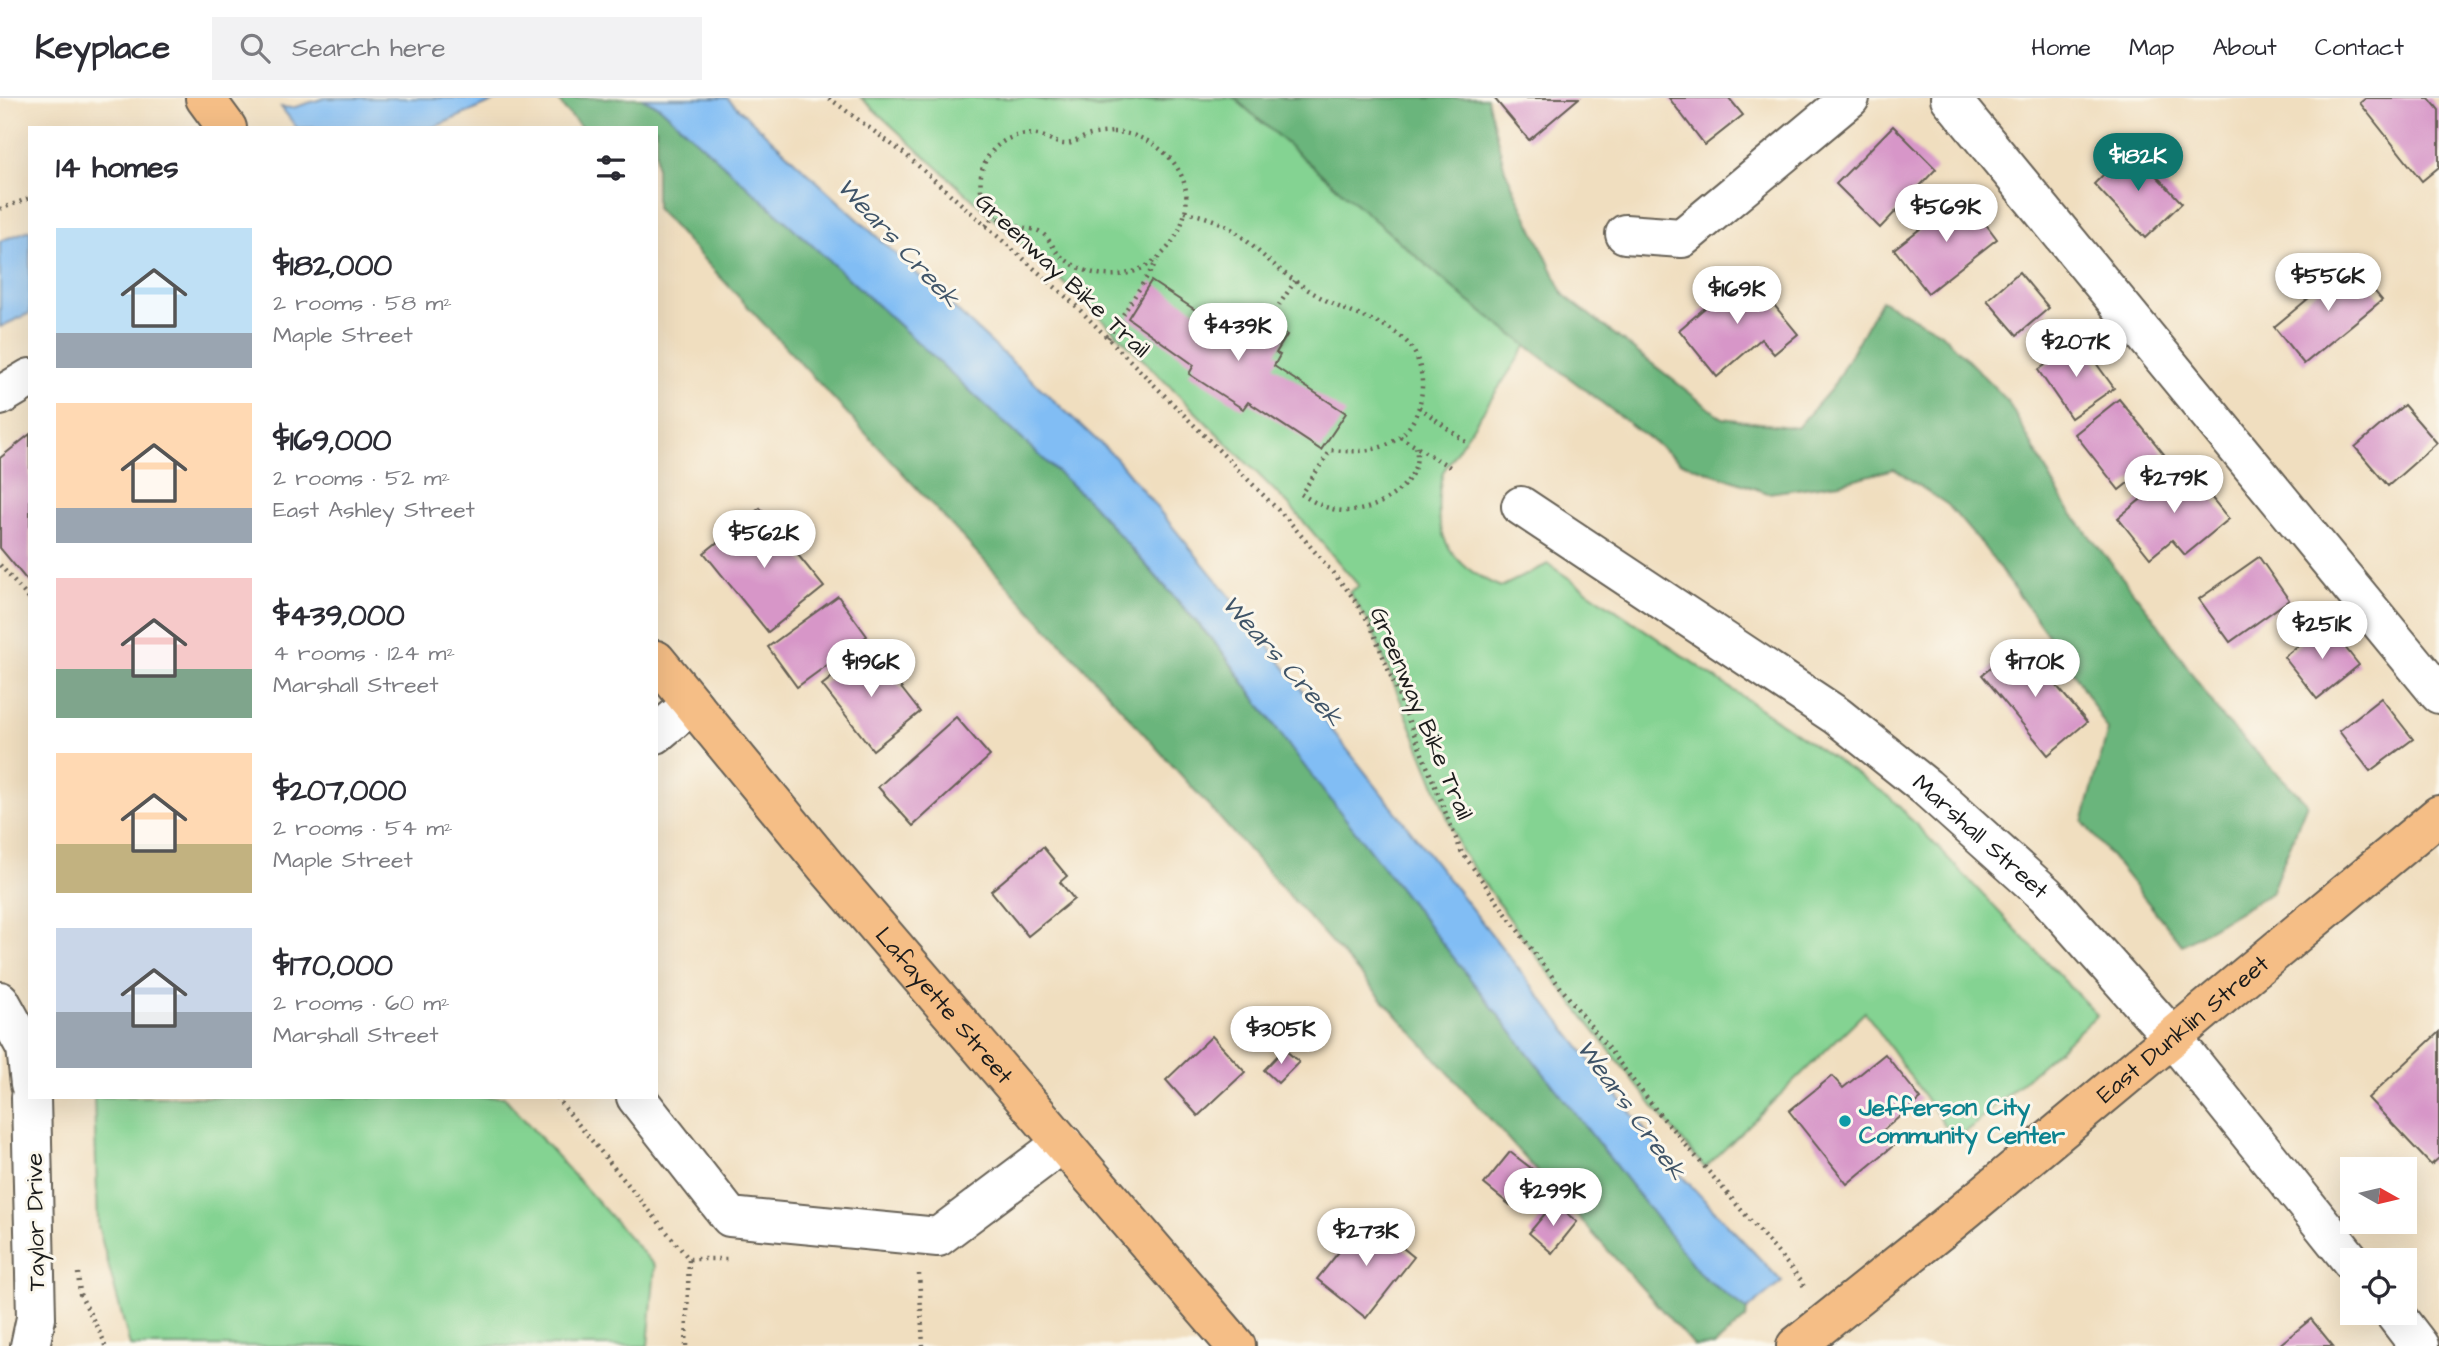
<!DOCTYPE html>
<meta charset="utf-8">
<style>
body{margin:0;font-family:"Architects Daughter",sans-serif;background:#f2f2f3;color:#2b2b33;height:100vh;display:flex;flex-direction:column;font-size:26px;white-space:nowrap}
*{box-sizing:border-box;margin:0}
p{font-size:23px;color:#7c7c81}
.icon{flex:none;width:38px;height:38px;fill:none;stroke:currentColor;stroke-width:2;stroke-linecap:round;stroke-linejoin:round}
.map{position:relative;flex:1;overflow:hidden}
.details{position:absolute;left:28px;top:28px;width:630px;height:973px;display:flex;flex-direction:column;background:#fff;border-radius:0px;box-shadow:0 7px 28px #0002}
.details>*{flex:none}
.needle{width:46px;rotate:98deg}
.fabs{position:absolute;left:2340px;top:1059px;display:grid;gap:14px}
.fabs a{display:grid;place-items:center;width:77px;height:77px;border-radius:0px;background:#fff;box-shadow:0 7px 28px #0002;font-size:35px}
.price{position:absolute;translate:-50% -60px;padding:0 16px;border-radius:24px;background:#fff;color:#222;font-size:23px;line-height:46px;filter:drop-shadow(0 2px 4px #0008)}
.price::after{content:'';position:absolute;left:50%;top:42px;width:21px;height:16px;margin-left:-10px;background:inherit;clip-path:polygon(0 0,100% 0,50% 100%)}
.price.selected{background:#0f766e;color:#fff}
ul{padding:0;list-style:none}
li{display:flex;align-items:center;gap:21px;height:175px;padding:0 28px}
li span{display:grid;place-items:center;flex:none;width:196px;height:140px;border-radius:0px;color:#555}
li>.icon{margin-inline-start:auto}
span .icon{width:84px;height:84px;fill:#fffc;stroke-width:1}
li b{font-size:30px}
h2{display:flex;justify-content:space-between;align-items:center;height:84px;padding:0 28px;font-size:30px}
header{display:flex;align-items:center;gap:42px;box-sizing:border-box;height:98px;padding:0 35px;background:#fff;border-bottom:2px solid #e1e1e2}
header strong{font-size:33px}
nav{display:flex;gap:38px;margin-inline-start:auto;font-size:24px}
.search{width:490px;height:63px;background:#f2f2f3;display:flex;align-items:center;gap:18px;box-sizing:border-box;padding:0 24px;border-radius:0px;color:#7c7c81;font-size:26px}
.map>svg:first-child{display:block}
</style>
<header>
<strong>Keyplace</strong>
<div class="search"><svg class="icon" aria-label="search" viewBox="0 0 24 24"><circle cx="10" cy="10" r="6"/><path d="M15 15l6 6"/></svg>Search here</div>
<nav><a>Home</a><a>Map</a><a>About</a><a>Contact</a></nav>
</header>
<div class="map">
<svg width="2439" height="1248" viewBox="0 0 2439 1248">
<rect width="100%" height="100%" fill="#fbf7ec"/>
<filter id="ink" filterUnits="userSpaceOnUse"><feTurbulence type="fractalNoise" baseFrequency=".0143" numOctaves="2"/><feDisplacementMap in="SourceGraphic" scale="14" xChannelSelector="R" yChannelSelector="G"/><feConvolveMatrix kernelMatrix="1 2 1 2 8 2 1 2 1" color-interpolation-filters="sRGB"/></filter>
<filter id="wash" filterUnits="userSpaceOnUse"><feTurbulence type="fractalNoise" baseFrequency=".00686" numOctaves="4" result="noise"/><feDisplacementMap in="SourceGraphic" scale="28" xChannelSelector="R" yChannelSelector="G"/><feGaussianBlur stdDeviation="1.57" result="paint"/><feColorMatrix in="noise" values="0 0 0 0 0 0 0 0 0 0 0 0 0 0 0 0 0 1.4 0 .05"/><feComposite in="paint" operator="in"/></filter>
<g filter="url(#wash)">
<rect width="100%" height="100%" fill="#f0debf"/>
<g fill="#84d392" stroke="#507857" stroke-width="2">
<path d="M861,0H1028L1097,10L1175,0H1234L1468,203L1527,247L1443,374C1429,430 1446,467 1501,489L1548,466L1890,699L2097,917L1956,1043L1865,914L1705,1070L1657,1013L1537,859L1461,753L1370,526L1349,494L1359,488L1291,409L1084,203Z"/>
<polygon points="94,999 504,999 655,1168 648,1248 130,1248 98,1128"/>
</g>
<g fill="#6bb57c" stroke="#44684c" stroke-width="2">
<polygon points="558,0 642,0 660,9 846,178 1091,405 1219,550 1292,652 1701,1177 1747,1212 1746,1220 1714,1248 1694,1248 1101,588 656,110 656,30 582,30 564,11"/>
<polygon points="1028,0 1175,0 1097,10"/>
<polygon points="1234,0 1487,0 1505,72 1564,197 1722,320 1797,330 1832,290 1881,202 1940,234 2007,302 2066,408 2151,516 2224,622 2307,705 2271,795 2182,847 2083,724 2108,632 2068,565 1984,449 1948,407 1894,371 1840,385 1768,395 1680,364 1468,203"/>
</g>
<g fill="#81bdf4" stroke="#4e6c88" stroke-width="2">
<polygon points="325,0 502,0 432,30 297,30 281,9 292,10"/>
<polygon points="642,0 727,0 1116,360 1247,519 1332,632 1675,1071 1782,1184 1747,1212 1701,1177 1292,652 1220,550 1091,405 846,178 660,9"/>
<polygon points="30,132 30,215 0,229 0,143"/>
</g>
<g id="blocks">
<g fill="#d796c8">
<polygon points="1494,0 1579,0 1529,42"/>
<polygon points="1669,0 1729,0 1743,17 1705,47"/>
<polygon points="2366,0 2429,0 2439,12 2439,69 2422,83 2360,5"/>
<polygon points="1893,28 1936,71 1880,130 1836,86"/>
<polygon points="2130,50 2182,105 2145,140 2094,86"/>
<polygon points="1964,97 1997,141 1928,195 1894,151"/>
<polygon points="2351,165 2382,202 2304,266 2274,229"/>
<polygon points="1747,174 1798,236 1774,256 1761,241 1717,279 1679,232"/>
<polygon points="2019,174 2049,210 2017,237 1987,202"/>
<polygon points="1151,183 1220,228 1225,220 1236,227 1246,211 1287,237 1276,255 1280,257 1274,268 1346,315 1321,352 1248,304 1243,311 1189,276 1194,267 1128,220"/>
<polygon points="2080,243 2114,290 2071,320 2038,272"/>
<polygon points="2119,301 2164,356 2119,392 2075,336"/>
<polygon points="2404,307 2437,345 2388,388 2355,349"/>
<polygon points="30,336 30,486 0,450 0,360"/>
<polygon points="2184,366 2229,421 2185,457 2172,442 2150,460 2118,420"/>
<polygon points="760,410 824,489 768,534 704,455"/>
<polygon points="2259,459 2289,502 2230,544 2199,501"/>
<polygon points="838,498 867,538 797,589 768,549"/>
<polygon points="2326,525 2359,567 2317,601 2284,559"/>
<polygon points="2021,545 2087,624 2048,657 1982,577"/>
<polygon points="870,550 920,614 873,652 822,587"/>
<polygon points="2381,600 2413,641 2370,673 2339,633"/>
<polygon points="956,619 990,658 913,728 878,689"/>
<polygon points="1043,749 1067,778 1060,784 1074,801 1028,838 991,793"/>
<polygon points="2439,934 2439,1060 2431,1067 2368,1000"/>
<polygon points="1212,938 1245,974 1198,1018 1166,982"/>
<polygon points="1284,951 1299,964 1278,985 1264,972"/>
<polygon points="1885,956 1921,1001 1881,1034 1893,1048 1847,1086 1789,1013 1832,978 1843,990"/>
<polygon points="1510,1054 1536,1074 1510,1107 1484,1086"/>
<polygon points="1554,1105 1577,1124 1552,1155 1529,1135"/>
<polygon points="1366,1120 1414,1159 1366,1220 1317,1181"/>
<polygon points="2311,1221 2333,1248 2278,1248"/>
</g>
</g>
</g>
<g filter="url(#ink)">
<use href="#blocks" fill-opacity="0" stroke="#666055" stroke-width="2"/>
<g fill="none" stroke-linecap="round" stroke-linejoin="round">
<defs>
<g id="minor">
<polyline points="1950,0 2439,596"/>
<polyline points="1625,136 1682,140 1850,0"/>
<polyline points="0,298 30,280"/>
<path id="s1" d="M1521,408L1837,618L1926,689L2045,796L2172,939L2352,1164"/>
<polyline points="656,636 692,606"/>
<polyline points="0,903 26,950 30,986"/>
<polyline points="636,999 730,1119 938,1139 1063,1045"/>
<polyline points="2393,1214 2419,1248"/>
<polyline points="30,1248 36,1220 31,999"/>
</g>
<g id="major">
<polyline points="205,0 227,30"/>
<path id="s2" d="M656,562L827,770L1236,1248"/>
<path id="s3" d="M1796,1248L1951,1124L2439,717"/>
</g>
</defs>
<use href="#minor" stroke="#666055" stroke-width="42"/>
<use href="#major" stroke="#666055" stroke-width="42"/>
<g stroke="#666055" stroke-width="4.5" stroke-dasharray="2 5" stroke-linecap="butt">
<polyline points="829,0 906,57 1073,205 1288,422 1349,494 1370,526 1461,753 1537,859 1657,1013 1801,1182 1805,1192"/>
<path d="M1113,34C1154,35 1195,71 1185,114C1176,156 1136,186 1094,175C1081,172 1066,164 1057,154C1052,148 1048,138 1040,134C1036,131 1030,131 1025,130C1010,127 993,120 985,106C980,96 979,80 983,69C991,45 1017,31 1042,38C1051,41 1058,47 1067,46C1074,45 1081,40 1087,38C1096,35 1105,35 1113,34Z"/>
<polyline points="0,111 30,100"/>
<path d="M1185,114C1200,117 1217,122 1230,130C1244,139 1255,151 1267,161C1287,178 1309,194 1333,206C1359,220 1392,224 1411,249C1427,272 1425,308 1409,329C1390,354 1360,355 1331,352L1301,396C1315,405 1330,413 1347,413C1378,414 1424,384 1416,349"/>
<polyline points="986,128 996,117"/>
<polyline points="1267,225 1295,183"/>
<polyline points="1108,240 1157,163"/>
<polyline points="1419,309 1467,345"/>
<polyline points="1400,339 1450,369"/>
<polyline points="0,467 30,502"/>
<polyline points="556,999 689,1161 727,1161"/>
<polyline points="78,1175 80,1196 104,1243 105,1248"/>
<polyline points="919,1176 923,1248"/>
<polyline points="686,1248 689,1161"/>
</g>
<use href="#minor" stroke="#fff" stroke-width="38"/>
<use href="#major" stroke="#f5be86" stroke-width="38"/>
</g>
</g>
<circle fill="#0f9aa8" stroke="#fbf7ec" stroke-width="2.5" cx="1845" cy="1023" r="7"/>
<g text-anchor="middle" stroke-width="6" stroke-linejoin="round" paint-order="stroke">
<g font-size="24" fill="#1c1c1c" stroke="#fbf7ec">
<text transform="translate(1063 177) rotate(43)" y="8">Greenway Bike Trail</text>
<text transform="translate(1422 615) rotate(67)" y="8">Greenway Bike Trail</text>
<text dy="8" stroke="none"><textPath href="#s1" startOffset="567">Marshall Street</textPath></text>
<text dy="8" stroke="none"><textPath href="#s2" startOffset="450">Lafayette Street</textPath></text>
<text dy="8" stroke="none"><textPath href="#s3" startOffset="500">East Dunklin Street</textPath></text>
<text transform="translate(35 1124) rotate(-91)" y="8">Taylor Drive</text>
</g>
<g font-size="24" font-weight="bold" fill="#0d838f" stroke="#fbf7ec" text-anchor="start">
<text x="1859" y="1017">Jefferson City<tspan x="1859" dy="28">Community Center</tspan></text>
</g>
<g font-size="26" font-style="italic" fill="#3f5468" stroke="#fbf7ec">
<text transform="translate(899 144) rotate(47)" y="9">Wears Creek</text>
<text transform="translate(1283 562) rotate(48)" y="9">Wears Creek</text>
<text transform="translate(1632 1011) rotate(54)" y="9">Wears Creek</text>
</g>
</g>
</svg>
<div class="fabs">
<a><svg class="needle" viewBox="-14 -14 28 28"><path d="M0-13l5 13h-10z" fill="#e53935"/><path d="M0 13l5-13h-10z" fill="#7c7c81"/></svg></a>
<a><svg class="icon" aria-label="locate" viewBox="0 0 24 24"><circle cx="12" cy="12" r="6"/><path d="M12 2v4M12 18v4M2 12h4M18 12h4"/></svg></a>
</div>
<b class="price selected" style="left:2138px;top:95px">$182K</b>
<b class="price" style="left:1946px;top:146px">$569K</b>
<b class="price" style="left:2328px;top:215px">$556K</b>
<b class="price" style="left:1737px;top:228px">$169K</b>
<b class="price" style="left:1238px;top:265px">$439K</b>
<b class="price" style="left:2076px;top:281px">$207K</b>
<b class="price" style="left:2174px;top:417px">$279K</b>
<b class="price" style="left:764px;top:472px">$562K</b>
<b class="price" style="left:2322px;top:563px">$251K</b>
<b class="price" style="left:871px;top:601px">$196K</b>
<b class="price" style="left:2035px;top:601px">$170K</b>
<b class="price" style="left:1281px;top:968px">$305K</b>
<b class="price" style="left:1553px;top:1130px">$299K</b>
<b class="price" style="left:1366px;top:1170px">$273K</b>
<section class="details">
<h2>14 homes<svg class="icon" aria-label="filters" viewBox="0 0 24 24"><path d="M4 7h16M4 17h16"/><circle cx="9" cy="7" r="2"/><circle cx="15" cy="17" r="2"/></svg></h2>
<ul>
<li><span style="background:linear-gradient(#bfe0f5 75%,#9aa5b1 0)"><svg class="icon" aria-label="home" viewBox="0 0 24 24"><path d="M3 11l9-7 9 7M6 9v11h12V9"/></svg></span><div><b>$182,000</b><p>2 rooms · 58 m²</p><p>Maple Street</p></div></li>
<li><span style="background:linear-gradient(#ffd9b3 75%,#9aa5b1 0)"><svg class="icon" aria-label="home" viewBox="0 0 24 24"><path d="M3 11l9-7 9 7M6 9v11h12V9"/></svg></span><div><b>$169,000</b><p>2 rooms · 52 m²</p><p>East Ashley Street</p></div></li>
<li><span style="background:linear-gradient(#f6c9c9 65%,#7fa58c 0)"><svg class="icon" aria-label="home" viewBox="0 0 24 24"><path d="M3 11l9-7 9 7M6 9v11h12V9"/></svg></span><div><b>$439,000</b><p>4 rooms · 124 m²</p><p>Marshall Street</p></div></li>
<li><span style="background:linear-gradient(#ffd9b3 65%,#c2b280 0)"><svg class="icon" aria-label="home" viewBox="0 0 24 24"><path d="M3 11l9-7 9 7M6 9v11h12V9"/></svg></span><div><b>$207,000</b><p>2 rooms · 54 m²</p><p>Maple Street</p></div></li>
<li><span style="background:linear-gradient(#c9d6e8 60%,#9aa5b1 0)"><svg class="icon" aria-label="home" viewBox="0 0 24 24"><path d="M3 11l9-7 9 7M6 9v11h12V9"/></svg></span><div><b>$170,000</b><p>2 rooms · 60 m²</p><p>Marshall Street</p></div></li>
</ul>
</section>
</div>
